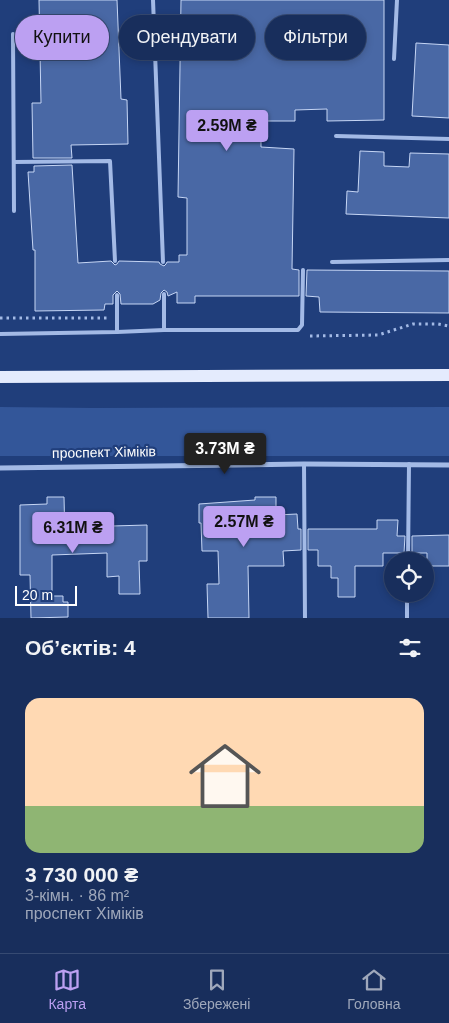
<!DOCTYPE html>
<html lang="uk">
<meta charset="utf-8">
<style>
body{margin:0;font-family:Helvetica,sans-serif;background:#213662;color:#f1f3f6;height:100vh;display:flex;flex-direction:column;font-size:19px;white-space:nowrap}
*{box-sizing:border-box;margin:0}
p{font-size:16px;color:#9fa8bb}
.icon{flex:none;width:28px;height:28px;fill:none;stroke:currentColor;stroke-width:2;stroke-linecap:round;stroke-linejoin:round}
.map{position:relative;height:618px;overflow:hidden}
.panel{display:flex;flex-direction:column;background:#182e5c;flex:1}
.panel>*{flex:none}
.hud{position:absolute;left:15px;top:15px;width:420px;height:45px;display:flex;gap:10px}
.buttons{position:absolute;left:384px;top:552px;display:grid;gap:10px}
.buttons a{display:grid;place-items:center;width:50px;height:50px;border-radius:50%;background:#182e5c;box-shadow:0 2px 8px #0003,0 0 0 1px #364a72;font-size:25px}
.scale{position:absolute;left:15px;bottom:12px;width:62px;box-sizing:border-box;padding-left:5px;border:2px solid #fff;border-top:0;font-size:14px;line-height:18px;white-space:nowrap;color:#fff;-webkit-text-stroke:4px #203e7b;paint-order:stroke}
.price{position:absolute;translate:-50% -42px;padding:0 11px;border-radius:5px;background:#bca0f2;color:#111;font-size:16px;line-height:32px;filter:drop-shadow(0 1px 2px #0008)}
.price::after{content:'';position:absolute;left:50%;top:30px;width:15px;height:11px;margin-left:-8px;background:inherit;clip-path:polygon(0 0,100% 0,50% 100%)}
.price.active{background:#222;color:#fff}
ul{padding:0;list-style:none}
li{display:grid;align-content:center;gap:10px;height:265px;padding:0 25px}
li+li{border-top:1px solid #364a72}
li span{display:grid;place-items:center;height:155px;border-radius:15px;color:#555}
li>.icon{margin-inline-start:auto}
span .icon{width:90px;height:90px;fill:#fffc;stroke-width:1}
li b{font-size:21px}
h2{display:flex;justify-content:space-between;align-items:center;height:60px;padding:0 25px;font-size:21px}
.tag{padding:0 18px;border-radius:22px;background:#182e5c;box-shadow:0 2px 8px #0003,0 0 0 1px #364a72;font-size:18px;line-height:45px}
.tag.active{background:#bca0f2;color:#111}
.dock{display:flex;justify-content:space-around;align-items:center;height:70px;border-top:1px solid #364a72;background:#182e5c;font-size:14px;color:#9fa8bb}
.dock a{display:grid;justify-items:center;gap:2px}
.dock .active{color:#bca0f2}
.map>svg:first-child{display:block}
</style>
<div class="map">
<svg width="449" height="618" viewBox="0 0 449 618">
<rect width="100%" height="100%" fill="#203e7b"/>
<polygon fill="#335699" points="0,407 93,408 449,407 449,456 0,456"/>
<g fill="#4968a5" stroke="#c6d6f5">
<polygon points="39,0 117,0 121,99 127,100 128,144 71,145 72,158 33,158 32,103 41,103"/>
<polygon points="181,0 384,0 384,120 327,121 327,109 295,110 295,121 261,121 261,147 294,149 292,269 299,270 299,296 195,296 195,303 177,303 177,292 168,296 167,292 164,290 161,293 160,300 153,304 121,304 120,294 117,291 113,295 113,304 105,304 104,310 35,311 35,250 33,250 28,172 34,172 34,166 72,165 78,263 111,261 115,265 117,264 119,261 159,262 160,264 164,266 166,264 167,262 179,262 179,255 187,255 187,198 178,197"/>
<polygon points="416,43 449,45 449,118 412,116"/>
<polygon points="360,151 384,152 384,166 409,167 410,153 449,154 449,218 346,214 347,191 358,192"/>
<polygon points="307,270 449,271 449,313 320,312 319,297 306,296"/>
<polygon points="47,497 64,497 65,539 113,537 112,526 147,525 147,561 139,561 140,594 119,594 119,576 107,577 107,553 52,555 52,596 63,596 63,602 68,602 68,617 31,618 30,575 20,575 20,505 47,504"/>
<polygon points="255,497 276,497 276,515 297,514 298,529 301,529 301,550 283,551 284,566 248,566 249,618 208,618 207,584 219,584 218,551 202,551 201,523 199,523 199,504 255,500"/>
<polygon points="377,520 398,520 397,536 405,536 404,553 383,553 383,566 355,566 355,597 338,597 338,578 331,578 331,566 318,566 318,550 308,550 308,529 377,529"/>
<polygon points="449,535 449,566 427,566 427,553 412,553 412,536"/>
</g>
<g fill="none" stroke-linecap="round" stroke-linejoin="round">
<g stroke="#a3bae6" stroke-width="3" stroke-dasharray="2.5 4" stroke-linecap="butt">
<polyline points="0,318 107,318"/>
<polyline points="310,336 378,335 413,324 438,324 449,326"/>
</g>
<g stroke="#a3bae6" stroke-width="4">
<polyline points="153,0 163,262"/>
<polyline points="13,34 14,211"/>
<polyline points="394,59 397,0"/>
<polyline points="336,136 449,139"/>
<polyline points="14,162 110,161 115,261"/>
<polyline points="332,262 449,260"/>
<polyline points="164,330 164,294"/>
<polyline points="117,332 117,295"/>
<polyline points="0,334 117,332 164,330 298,330 302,325 303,270"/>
<polyline points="304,464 305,618"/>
<polyline points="408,561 409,464"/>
<polyline points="407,618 407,594"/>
</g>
<polyline stroke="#a3bae6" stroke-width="5" points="0,468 304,464 449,465"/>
<polyline stroke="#e4ebfd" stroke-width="12" points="0,377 449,375"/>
</g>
<g text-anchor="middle" stroke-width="4.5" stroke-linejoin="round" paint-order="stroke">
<g font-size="14" fill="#fff" stroke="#203e7b">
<text transform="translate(104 452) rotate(-1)" y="5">проспект Хіміків</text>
</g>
</g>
</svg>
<div class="buttons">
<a><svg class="icon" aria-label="locate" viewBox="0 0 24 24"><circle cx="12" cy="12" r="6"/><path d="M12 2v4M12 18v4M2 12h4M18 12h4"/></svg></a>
</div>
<div class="scale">20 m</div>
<b class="price" style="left:227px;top:152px">2.59M ₴</b>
<b class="price active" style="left:225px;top:475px">3.73M ₴</b>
<b class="price" style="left:244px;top:548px">2.57M ₴</b>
<b class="price" style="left:73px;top:554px">6.31M ₴</b>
<div class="hud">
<a class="tag active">Купити</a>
<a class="tag">Орендувати</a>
<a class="tag">Фільтри</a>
</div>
</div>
<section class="panel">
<h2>Об’єктів: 4<svg class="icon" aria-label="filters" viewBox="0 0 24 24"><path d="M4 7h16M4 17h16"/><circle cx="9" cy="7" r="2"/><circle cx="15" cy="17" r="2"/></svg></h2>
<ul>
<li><span style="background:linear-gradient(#ffd9b3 70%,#8fb573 0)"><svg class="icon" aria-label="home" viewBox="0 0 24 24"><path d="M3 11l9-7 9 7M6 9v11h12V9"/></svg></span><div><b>3 730 000 ₴</b><p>3-кімн. · 86 m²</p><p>проспект Хіміків</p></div></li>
</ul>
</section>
<nav class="dock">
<a class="active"><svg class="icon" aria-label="map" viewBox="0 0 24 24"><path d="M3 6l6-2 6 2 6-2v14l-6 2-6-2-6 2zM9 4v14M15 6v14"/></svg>Карта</a>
<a><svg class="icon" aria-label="saved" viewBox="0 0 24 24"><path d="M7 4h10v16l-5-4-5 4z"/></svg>Збережені</a>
<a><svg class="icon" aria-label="home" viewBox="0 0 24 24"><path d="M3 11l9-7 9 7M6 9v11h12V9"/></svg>Головна</a>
</nav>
